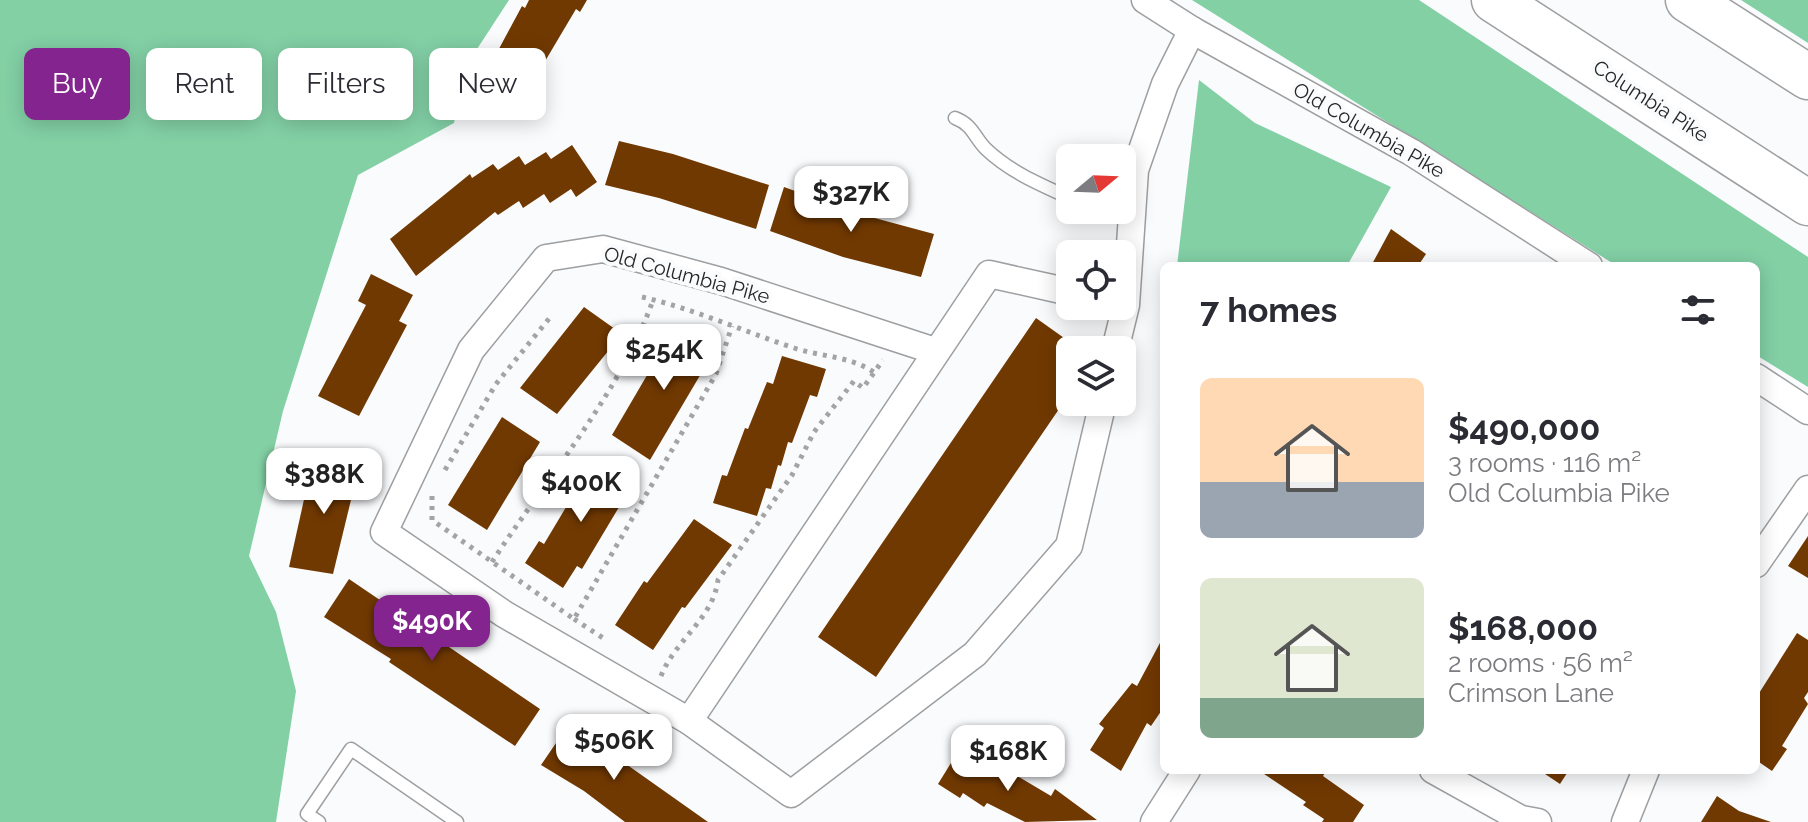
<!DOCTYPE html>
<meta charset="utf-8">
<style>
body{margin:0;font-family:Raleway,sans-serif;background:#f2f2f3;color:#2b2b33;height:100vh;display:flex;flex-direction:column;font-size:30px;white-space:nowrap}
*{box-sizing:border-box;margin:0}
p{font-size:26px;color:#7c7c81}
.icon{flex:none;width:44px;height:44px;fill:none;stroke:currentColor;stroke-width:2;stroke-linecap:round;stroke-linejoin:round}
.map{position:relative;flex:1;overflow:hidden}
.panel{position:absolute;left:1160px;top:262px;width:600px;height:512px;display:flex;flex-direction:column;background:#fff;border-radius:12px;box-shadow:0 4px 20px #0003}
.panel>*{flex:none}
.top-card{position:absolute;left:24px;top:48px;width:760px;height:72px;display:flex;gap:16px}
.needle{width:52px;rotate:71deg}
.tools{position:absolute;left:1056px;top:144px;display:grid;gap:16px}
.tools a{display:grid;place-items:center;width:80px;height:80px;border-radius:12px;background:#fff;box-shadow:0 4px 20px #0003;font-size:40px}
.price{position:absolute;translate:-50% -68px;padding:0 18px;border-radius:16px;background:#fff;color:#222;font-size:26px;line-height:52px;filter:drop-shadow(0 2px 4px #0008)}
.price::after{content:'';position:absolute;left:50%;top:48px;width:24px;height:18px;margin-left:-12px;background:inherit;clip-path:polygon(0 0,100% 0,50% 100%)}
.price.on{background:#84248e;color:#fff}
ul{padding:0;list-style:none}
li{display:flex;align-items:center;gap:24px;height:200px;padding:0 40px}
li span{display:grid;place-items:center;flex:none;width:224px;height:160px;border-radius:12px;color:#555}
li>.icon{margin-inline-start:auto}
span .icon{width:96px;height:96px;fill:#fffc;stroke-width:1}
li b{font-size:34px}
h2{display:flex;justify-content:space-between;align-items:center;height:96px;padding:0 40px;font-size:34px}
.chip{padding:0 28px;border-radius:12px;background:#fff;box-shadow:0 4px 20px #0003;font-size:28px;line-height:72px}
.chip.on{background:#84248e;color:#fff}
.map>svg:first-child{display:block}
</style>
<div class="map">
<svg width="1808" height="822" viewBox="0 0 1808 822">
<rect width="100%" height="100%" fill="#fafbfd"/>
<g fill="#83d0a5">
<polygon points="0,0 509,0 464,69 454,123 358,175 283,411 249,556 276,612 296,691 276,822 0,822"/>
<polygon points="1192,0 1419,0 1808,257 1808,387 1756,355 1756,266 1617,266"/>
<polygon points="1741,0 1808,0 1808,43"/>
<polygon points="1199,80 1255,123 1391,187 1347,266 1177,266"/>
</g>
<g fill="#713902">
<polygon points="529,0 587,0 580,12 576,9 525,95 486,73 522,6 525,8"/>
<polygon points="619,141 673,154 769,185 756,229 659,198 605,185"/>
<polygon points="572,145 597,182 576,197 571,189 550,203 544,194 523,208 519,201 498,215 495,212 416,276 390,239 470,174 472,178 493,164 498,170 519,156 525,165 546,152 551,159"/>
<polygon points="784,187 856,213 934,234 921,277 843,257 770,231"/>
<polygon points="1391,229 1426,254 1418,266 1371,266"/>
<polygon points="371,274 413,295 399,321 407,325 359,416 318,396 366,305 358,301"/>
<polygon points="584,307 622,334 557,414 520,388"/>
<polygon points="1036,318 1081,350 1070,350 1070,393 876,677 818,637"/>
<polygon points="677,324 715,350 650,460 612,435"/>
<polygon points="782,356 826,369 817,397 810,395 792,443 788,442 781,466 778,465 771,489 766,488 757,516 713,503 722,475 727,476 745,428 748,429 767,382 773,384"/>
<polygon points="502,417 540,442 487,530 448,505"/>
<polygon points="596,457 634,482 582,569 577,566 563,588 525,563 539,541 544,544"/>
<polygon points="313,459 359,467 333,574 289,567"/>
<polygon points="694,519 732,545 685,608 682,607 653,650 615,625 644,581 647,583"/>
<polygon points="1808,536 1808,578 1788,566"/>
<polygon points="349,579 540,709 515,746 389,662 391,659 324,617"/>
<polygon points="1797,633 1808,640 1808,692 1804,698 1808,704 1782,746 1787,749 1772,771 1756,760 1756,698"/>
<polygon points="1161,641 1164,643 1164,707 1151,726 1147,723 1121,771 1090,750 1104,728 1099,724 1132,683 1137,686"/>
<polygon points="567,727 609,752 708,822 625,822 584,791 541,765"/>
<polygon points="959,750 1003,777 1007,770 1051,796 1055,789 1097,820 1025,822 987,803 984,807 963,793 960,798 938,784"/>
<polygon points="1258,770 1327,770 1323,776 1364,805 1353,822 1322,822 1324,819 1303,805 1306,802"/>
<polygon points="1539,770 1569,770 1560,784"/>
<polygon points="1717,796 1739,811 1771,822 1701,822"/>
</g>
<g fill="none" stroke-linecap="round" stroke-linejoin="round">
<defs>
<g id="lane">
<path d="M955,118C973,125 974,137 986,149C1010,172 1041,185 1070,198"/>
<polyline points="1096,210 1134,214"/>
<polyline points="319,822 307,814 351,749 457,822"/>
</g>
<g id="street">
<polyline points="1145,0 1192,30 1411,152 1589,266"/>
<polyline points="1115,350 1126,305 1135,170 1165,84 1192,30"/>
<polyline points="935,351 721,281 603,249 546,258 471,350 384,532 504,614 689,721 791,794 975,654 1069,546 1103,402"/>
<polyline points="1756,377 1808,411"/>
<polyline points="1756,564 1808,489"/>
<polyline points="689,721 989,274 1070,292"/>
<polyline points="1433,770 1521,819 1538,822"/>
<polyline points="1154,822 1187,770"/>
<polyline points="1625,822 1646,770"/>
</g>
<g id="highway">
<polyline points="1494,0 1808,203"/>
<polyline points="1688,0 1808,77"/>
</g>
</defs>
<use href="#lane" stroke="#9e9fa1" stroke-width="15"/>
<use href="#street" stroke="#9e9fa1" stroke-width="29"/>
<use href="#highway" stroke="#9e9fa1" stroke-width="47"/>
<g stroke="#a3a4a5" stroke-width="5" stroke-dasharray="4 6" stroke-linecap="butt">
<path d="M642,297C694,309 743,331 794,348C822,357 851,356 875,373"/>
<polyline points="445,470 496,384 552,315"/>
<polyline points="432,496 432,520 574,619 716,374 732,326"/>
<path d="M492,562C546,479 621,392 653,300"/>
<polyline points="574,619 606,640"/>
<path d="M661,676C675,640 713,619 718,580L792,475L814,432L854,381L863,388L883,360"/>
</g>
<use href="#lane" stroke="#fff" stroke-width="12"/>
<use href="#street" stroke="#fff" stroke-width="26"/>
<use href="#highway" stroke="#fff" stroke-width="44"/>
</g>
<g text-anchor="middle" stroke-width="8" stroke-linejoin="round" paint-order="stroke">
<g font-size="20" fill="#262727" stroke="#fafbfd">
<text transform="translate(1651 101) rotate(33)" y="7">Columbia Pike</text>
<text transform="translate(1369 130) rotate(30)" y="7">Old Columbia Pike</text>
<text transform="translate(687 275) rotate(15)" y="7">Old Columbia Pike</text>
</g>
</g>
</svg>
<div class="tools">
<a><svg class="needle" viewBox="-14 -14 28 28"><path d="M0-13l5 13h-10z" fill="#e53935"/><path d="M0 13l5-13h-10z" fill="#7c7c81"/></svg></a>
<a><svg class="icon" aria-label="locate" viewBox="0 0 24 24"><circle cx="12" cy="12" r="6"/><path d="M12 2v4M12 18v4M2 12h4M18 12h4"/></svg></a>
<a><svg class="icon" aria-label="layers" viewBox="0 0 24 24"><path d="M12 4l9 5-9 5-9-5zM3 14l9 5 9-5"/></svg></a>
</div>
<b class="price" style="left:851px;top:234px">$327K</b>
<b class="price" style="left:664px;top:392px">$254K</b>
<b class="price" style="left:324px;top:516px">$388K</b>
<b class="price" style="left:581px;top:524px">$400K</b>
<b class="price on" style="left:432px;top:663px">$490K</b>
<b class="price" style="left:614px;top:782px">$506K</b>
<b class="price" style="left:1008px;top:793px">$168K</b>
<div class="top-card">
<a class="chip on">Buy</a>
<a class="chip">Rent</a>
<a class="chip">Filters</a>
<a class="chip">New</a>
</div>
<section class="panel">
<h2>7 homes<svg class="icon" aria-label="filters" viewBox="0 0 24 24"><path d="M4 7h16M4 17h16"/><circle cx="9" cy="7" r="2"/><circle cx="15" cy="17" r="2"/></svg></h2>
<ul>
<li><span style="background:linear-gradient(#ffd9b3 65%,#9aa5b1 0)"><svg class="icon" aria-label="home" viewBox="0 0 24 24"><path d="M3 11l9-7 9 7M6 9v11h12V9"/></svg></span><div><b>$490,000</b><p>3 rooms · 116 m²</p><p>Old Columbia Pike</p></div></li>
<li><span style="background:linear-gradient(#dfe7d0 75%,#7fa58c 0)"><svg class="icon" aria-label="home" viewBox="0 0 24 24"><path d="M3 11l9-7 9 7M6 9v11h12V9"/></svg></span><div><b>$168,000</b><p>2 rooms · 56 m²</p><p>Crimson Lane</p></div></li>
</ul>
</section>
</div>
